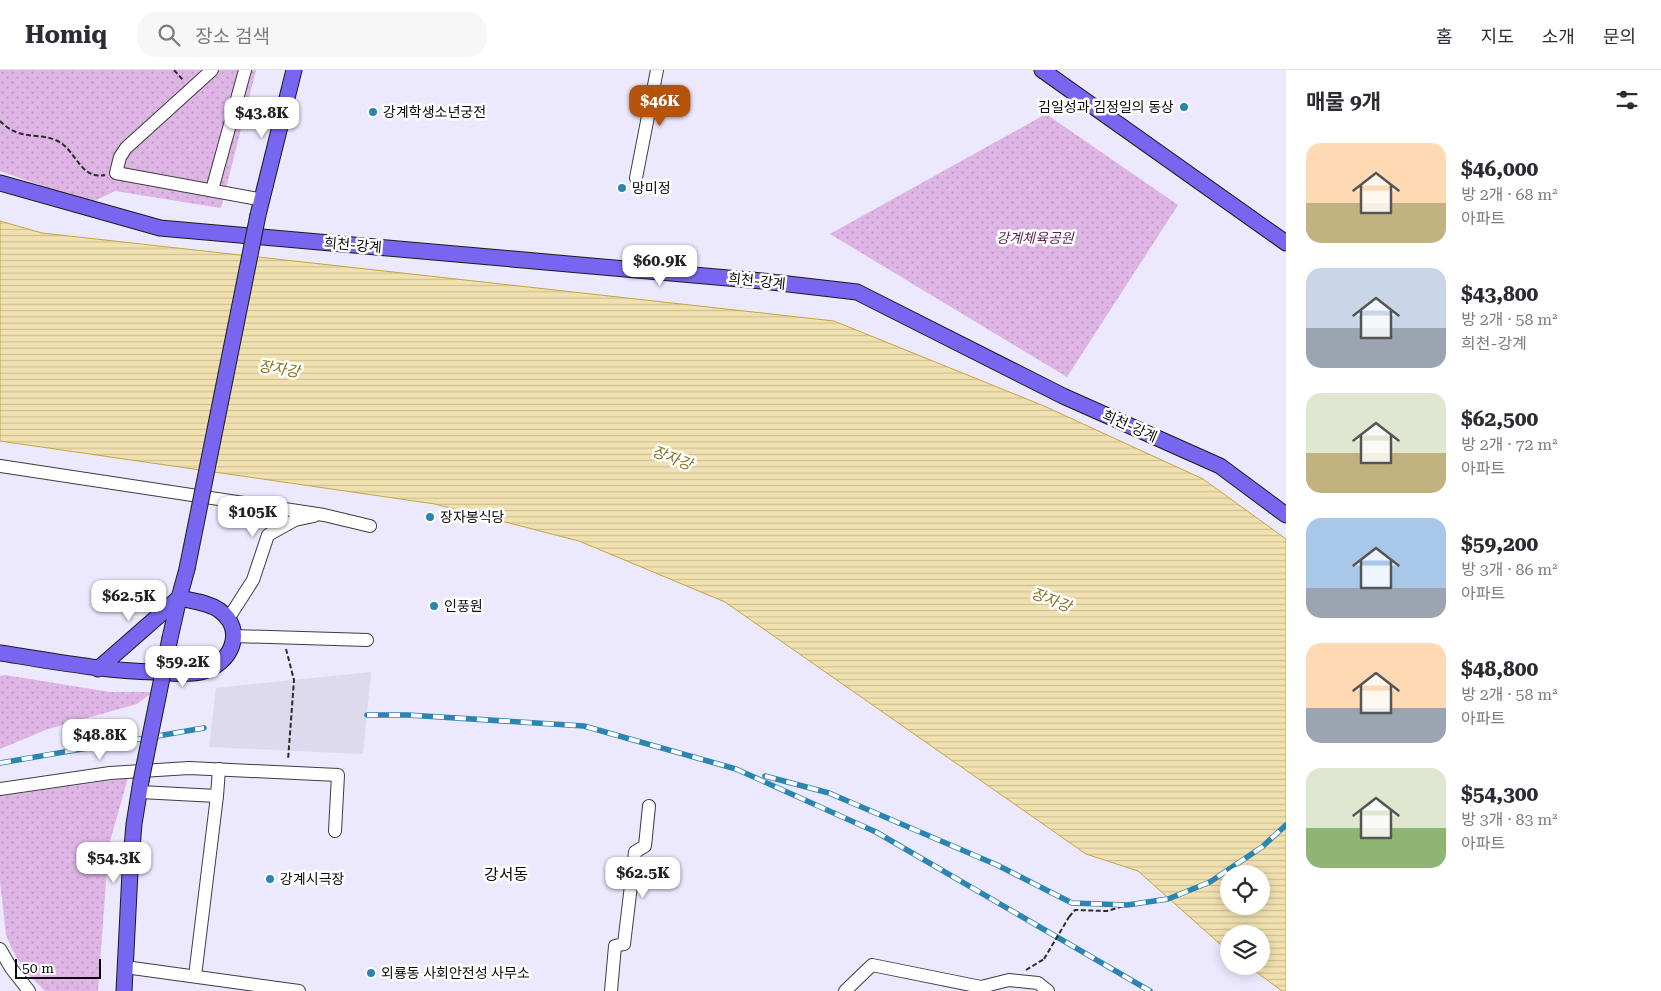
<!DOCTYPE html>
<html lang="ko">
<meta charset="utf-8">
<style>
body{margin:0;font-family:"Roboto Serif","Noto Sans KR",serif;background:#f7f7f7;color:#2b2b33;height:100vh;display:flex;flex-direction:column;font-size:19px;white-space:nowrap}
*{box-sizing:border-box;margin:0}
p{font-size:16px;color:#7c7c81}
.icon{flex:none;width:28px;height:28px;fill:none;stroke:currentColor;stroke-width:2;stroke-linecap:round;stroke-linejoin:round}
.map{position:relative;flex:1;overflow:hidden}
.drawer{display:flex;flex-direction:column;background:#fff;width:375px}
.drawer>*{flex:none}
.tools{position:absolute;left:1220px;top:795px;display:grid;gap:10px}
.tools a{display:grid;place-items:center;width:50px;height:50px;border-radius:50%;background:#fff;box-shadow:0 2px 12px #0003;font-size:25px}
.scale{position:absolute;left:15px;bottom:12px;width:86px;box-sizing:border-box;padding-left:5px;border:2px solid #0a0a0a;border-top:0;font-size:14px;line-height:18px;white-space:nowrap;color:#0a0a0a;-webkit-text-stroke:4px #fff;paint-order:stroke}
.price{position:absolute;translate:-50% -42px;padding:0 11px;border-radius:10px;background:#fff;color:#222;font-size:16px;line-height:32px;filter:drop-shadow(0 1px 2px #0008)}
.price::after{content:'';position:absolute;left:50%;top:30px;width:15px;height:11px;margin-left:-8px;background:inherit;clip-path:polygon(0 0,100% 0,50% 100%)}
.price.active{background:#b45309;color:#fff}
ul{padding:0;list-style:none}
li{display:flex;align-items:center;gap:15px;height:125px;padding:0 20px}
li span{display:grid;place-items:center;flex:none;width:140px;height:100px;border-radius:15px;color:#555}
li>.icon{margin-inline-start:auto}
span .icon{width:60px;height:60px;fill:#fffc;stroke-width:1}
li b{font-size:21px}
h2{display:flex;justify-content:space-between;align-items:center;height:60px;padding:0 20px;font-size:21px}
header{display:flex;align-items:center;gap:30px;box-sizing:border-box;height:70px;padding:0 25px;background:#fff;border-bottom:1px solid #e1e1e2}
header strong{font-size:24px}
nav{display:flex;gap:28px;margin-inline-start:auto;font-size:18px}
.search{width:350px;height:45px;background:#f7f7f7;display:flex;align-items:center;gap:12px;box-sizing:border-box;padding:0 18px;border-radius:20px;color:#7c7c81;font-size:19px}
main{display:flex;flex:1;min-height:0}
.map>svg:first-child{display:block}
</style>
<header>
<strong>Homiq</strong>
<div class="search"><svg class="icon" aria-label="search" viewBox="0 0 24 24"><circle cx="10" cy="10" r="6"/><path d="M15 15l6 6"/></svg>장소 검색</div>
<nav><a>홈</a><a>지도</a><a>소개</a><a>문의</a></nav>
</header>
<main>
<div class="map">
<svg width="1286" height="921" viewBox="0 0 1286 921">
<defs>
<pattern id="park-dots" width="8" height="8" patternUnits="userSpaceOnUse" patternTransform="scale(1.25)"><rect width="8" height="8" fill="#deb5e5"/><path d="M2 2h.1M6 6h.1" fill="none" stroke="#bd9ac3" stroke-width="1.8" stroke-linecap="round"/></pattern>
<pattern id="water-rules" width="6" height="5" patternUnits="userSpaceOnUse" patternTransform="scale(1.25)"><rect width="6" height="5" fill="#f2e1b0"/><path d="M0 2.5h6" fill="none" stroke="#cec096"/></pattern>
</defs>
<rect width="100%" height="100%" fill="#ece8fe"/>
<g fill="url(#park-dots)">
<polygon points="0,0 256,0 221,138 115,121 90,133 0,101"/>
<polygon points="1046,44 1178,135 1067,307 830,164"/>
<polygon points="5,605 110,622 153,622 137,634 48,659 0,679 0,606"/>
<polygon points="128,708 103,796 107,798 98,921 45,921 25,901 13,881 6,865 0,811 0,726"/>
</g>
<polygon fill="#dcdaec" points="371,602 363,684 209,677 216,618"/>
<path fill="url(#water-rules)" stroke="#c5a63c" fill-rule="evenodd" d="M0,151L42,163L834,251L1044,336L1203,409L1286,469V921H1282L1248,896H1261V864H1229V882L1138,801L1086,784L725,532L579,471L435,434L0,371ZM1229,804H1261V836H1229Z"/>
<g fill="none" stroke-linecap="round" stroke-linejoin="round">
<defs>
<g id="minor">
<polyline points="212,0 126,78 120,87 116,103 263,130"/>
<polyline points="636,108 657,0"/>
<polyline points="212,120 245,0"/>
<polyline points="0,396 324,445 370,456"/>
<polyline points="228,549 253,510 268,465 295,450 314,446"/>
<polyline points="234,566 367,570"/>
<polyline points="0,719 110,703 189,698 338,705 335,761"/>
<polyline points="140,722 217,726"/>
<polyline points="0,879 11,898 29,921"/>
<polyline points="125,897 299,921"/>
<polyline points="195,906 217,726 219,699"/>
<polyline points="611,921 615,876 624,874 635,782 645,776 649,736"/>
<polyline points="845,921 872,895 981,917 1009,910 1038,913 1048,921"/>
</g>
<g id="major">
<polyline points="1042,0 1286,173"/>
<polyline points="0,113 160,158 762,211 857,222 1063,326 1220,396 1286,445"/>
<polyline points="258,145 294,0"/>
<polyline points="170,568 179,528 187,499"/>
<path d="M0,583C52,591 103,601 155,602C170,603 186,605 201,602C231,595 247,560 219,540C207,532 192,531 179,528L98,599"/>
<polyline points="124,921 130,802 134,754 141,711"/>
</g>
</defs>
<use href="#minor" stroke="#3d3d3d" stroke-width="14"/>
<use href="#major" stroke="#1b1b1b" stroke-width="17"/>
<g stroke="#2c2c2c" stroke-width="2" stroke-dasharray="5 2.5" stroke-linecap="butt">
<polyline points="174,0 183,10"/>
<path d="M0,51C4,55 10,60 16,62C30,68 48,64 61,73C77,84 82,110 105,105"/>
<polyline points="286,579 294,610 288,690"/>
<polyline points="1069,847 1075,840 1107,841 1127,835"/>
<polyline points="1026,900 1044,889"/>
</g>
<use href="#minor" stroke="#fff" stroke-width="12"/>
<use href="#major" stroke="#7866f1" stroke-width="15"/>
<defs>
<g id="rail">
<polyline points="367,645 408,645 584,656 736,699 876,762 1150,921"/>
<polyline points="0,693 204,658"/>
<polyline points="765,706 829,723 997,795 1072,833 1127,835 1168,829 1210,812 1262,777 1286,755"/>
</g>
</defs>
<use href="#rail" stroke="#2b85b1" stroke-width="5.5"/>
<use href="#rail" stroke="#fff" stroke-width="4" stroke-dasharray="11" stroke-linecap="butt"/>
<defs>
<g id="major-bridge">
<polyline points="187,499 258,145"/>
<polyline points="141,711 170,568"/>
</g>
</defs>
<use href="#major-bridge" stroke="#1b1b1b" stroke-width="17" stroke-linecap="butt"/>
<polyline stroke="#2c2c2c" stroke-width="2" stroke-dasharray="5 2.5" stroke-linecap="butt" points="1044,889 1069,847"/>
<use href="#major-bridge" stroke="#7866f1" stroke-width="15"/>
</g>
<g fill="#2b85b1" stroke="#fff" stroke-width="2">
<circle cx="1184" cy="37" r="5"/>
<circle cx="373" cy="42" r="5"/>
<circle cx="622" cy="118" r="5"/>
<circle cx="430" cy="447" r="5"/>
<circle cx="434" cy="536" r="5"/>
<circle cx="270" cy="809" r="5"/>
<circle cx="371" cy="903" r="5"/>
</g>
<g text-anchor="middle" stroke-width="5" stroke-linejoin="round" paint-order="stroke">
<g font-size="14" fill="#0a0a0a" stroke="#fff" text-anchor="start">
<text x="1174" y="42" text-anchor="end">김일성과 김정일의 동상</text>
<text x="383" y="47">강계학생소년궁전</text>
<text x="632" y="123">망미정</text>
<text x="440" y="452">장자봉식당</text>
<text x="444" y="541">인풍원</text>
<text x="280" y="814">강계시극장</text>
<text x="381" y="908">외룡동 사회안전성 사무소</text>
</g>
<g font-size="14" font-style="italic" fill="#5d1f53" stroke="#fff">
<text x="1035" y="173">강계체육공원</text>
</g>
<g font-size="14" fill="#0a0a0a" stroke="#fff">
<text transform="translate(353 175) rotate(5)" y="5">희천-강계</text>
<text transform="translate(757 211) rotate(6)" y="5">희천-강계</text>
<text transform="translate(1130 356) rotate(24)" y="5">희천-강계</text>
</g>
<g font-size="15" font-style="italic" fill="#86721b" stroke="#fff">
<text transform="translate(279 299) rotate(9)" y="5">장자강</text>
<text transform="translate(672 388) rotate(21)" y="5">장자강</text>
<text transform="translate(1051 530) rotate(21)" y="5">장자강</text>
</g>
<g font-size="16" fill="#0a0a0a" stroke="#fff">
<text x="506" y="810">강서동</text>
</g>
</g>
</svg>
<div class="tools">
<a><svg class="icon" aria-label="locate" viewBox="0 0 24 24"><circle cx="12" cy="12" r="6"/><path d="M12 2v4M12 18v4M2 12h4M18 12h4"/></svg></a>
<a><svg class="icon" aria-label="layers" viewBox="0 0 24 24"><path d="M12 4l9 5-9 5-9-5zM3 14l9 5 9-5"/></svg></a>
</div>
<div class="scale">50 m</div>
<b class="price active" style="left:660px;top:57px">$46K</b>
<b class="price" style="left:262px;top:69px">$43.8K</b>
<b class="price" style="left:660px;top:217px">$60.9K</b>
<b class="price" style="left:253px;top:468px">$105K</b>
<b class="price" style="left:129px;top:552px">$62.5K</b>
<b class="price" style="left:183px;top:618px">$59.2K</b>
<b class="price" style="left:100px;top:691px">$48.8K</b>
<b class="price" style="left:114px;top:814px">$54.3K</b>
<b class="price" style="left:643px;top:829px">$62.5K</b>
</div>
<section class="drawer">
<h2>매물 9개<svg class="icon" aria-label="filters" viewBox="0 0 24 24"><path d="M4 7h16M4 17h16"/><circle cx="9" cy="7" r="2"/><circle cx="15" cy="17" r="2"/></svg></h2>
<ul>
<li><span style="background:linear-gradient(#ffd9b3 60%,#c2b280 0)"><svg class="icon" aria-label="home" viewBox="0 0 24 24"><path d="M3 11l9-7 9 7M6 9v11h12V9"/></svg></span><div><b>$46,000</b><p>방 2개 · 68 m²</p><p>아파트</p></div></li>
<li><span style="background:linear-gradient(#c9d6e8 60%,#9aa5b1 0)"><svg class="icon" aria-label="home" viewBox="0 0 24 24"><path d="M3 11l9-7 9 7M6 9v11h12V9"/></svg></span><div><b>$43,800</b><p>방 2개 · 58 m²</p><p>희천-강계</p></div></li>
<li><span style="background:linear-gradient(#dfe7d0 60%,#c2b280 0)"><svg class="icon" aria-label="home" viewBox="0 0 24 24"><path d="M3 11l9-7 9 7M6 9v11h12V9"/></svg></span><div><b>$62,500</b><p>방 2개 · 72 m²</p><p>아파트</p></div></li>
<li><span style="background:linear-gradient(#a9c7e8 70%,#9aa5b1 0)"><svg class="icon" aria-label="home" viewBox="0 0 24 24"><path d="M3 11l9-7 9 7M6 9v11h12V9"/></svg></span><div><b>$59,200</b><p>방 3개 · 86 m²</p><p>아파트</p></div></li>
<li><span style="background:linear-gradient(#ffd9b3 65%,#9aa5b1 0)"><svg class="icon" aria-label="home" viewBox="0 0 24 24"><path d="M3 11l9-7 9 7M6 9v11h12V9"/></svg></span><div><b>$48,800</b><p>방 2개 · 58 m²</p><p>아파트</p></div></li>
<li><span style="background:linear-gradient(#dfe7d0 60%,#8fb573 0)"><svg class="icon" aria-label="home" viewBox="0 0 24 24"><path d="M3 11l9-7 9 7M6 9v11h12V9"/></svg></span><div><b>$54,300</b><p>방 3개 · 83 m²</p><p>아파트</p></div></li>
</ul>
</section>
</main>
